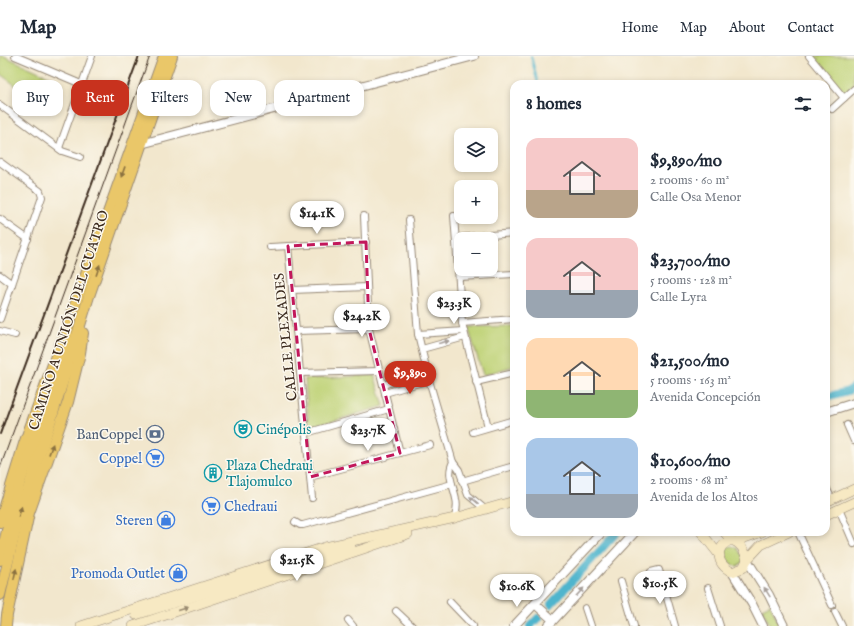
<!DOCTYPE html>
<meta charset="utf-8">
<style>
body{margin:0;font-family:"IM FELL English",serif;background:#f2f2f3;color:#1f2937;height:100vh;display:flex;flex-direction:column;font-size:15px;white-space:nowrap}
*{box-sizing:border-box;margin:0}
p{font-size:13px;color:#747a83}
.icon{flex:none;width:22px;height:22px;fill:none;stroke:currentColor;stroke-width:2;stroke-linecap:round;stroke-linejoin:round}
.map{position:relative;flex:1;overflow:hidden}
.side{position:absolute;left:510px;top:24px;width:320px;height:456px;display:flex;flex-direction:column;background:#fff;border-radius:12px;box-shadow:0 2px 6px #0003}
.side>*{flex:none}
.top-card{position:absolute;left:12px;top:24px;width:380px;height:36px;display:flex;gap:8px}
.controls{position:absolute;left:454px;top:72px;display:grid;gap:8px}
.controls a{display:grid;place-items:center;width:44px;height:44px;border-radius:8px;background:#fff;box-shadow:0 2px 6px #0003;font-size:20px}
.price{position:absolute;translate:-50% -34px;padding:0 9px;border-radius:14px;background:#fff;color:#222;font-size:13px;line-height:26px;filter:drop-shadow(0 1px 2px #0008)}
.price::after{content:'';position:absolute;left:50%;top:24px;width:12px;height:9px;margin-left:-6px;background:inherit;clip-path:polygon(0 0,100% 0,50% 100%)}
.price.selected{background:#c8321e;color:#fff}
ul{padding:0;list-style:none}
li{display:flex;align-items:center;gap:12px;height:100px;padding:0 16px}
li span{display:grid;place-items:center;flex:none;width:112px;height:80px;border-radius:12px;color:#555}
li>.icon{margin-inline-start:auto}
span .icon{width:48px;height:48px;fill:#fffc;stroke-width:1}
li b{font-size:17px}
h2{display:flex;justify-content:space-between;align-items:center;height:48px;padding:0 16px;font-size:17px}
.chip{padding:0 14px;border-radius:12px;background:#fff;box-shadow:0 2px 6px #0003;font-size:14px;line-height:36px}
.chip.selected{background:#c8321e;color:#fff}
header{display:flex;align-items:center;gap:24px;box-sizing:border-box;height:56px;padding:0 20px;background:#fff;border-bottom:1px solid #e0e1e3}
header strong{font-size:19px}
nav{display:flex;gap:22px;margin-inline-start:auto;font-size:14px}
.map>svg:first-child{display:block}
</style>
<header>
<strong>Map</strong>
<nav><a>Home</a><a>Map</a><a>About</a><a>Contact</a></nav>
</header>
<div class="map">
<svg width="854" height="570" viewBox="0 0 854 570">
<rect width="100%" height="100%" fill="#fbf7ec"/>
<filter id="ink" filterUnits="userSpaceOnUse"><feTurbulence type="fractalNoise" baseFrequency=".025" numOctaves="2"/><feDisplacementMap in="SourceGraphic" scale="8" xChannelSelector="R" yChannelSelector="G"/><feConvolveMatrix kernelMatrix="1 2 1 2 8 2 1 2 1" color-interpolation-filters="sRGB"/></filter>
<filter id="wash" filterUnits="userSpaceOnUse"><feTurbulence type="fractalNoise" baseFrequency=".012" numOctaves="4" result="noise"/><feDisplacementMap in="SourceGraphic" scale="16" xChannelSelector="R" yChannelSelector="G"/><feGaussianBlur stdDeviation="0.9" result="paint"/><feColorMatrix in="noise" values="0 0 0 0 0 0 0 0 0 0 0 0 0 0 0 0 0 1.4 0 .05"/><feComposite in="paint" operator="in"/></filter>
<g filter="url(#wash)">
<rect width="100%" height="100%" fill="#f2e7cd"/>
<g fill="#bed275" stroke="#7c7e4a">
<polygon points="0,0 4,0 57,24 48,53 0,18"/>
<polygon points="813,0 854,0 854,29 844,38"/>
<polygon points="514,270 514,310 483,319 468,271"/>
<polygon points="374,319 384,350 309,372 305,323"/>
<polygon points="730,490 737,492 745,504 737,511 729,506 725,498 727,492"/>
<polygon points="770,548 780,570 770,570 762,552"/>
</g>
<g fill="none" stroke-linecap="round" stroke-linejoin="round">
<polyline stroke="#4fb5cd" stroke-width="2" points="531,0 538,28"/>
<g stroke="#4fb5cd" stroke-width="8">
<polyline points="826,341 848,335 854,331"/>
<polyline points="551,548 617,476"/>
<polyline points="530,570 538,562"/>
</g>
</g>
</g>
<g filter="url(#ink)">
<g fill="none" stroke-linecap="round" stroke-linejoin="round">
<defs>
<g id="minor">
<polyline points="15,0 81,28"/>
<polyline points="809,0 844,42"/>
<polyline points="0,49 62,95 80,101"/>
<polyline points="832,53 854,33"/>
<polyline points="59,92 92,0"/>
<polyline points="0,106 40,135 42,141 0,263"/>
<polyline points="364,160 369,273 400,397"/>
<polyline points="454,160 462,267 488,371"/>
<polyline points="0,163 28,183"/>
<polyline points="409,164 418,278 429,324 453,406 459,414 468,439 486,454"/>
<polyline points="456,182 514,177"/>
<polyline points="288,190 312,442"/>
<polyline points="270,191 366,186"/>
<polyline points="0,219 12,228"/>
<polyline points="459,221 514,218"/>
<polyline points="292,234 367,231"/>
<polyline points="462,267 514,263"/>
<polyline points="0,275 15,279"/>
<polyline points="296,275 369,273"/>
<polyline points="418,278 464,275"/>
<polyline points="422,293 465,281"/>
<polyline points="300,317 379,315"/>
<polyline points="476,326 514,317"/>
<polyline points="383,329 427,315"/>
<polyline points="385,337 429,324"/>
<polyline points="847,369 854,385"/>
<polyline points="473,376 514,364"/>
<polyline points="306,377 389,353"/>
<path d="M453,406C446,418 454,431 456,443C458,449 456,456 455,462"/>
<polyline points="310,421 430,389"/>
<polyline points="462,425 514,410"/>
<polyline points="826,431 832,444"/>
<polyline points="839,453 854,488"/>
<polyline points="295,466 300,469 303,469 452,428"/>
<polyline points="798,476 832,549"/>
<polyline points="651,516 659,514 675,570"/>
<polyline points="621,525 634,570"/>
<polyline points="708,532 720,570"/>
<polyline points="450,546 473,570"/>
<polyline points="585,552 591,570"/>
<polyline points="396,555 412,570"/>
<polyline points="835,556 842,570"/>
<polyline points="348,564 353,570"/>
</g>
<g id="tertiary">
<polyline points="141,88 474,0"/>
<polyline points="826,356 854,347"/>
<polyline points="747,504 769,539 784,570"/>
<polyline points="732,516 752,548 763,570"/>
<polyline points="535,548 553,564"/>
<polyline points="514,570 602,476"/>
<polyline points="548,570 635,476"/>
</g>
<g id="secondary">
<polyline points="826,446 854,433"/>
<polyline points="826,459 854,446"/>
<polyline points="701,476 720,500"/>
<polyline points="724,476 731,484"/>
<path d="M731,484C740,486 745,495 747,504L743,512L732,516C716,508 714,491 731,484Z"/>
<polyline points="736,485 762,476"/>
<polyline points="747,504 761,489 789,476"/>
<polyline points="136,559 351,491"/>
<polyline points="81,570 325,491 455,462 514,445"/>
<polyline points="133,570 408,478"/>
</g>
<g id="primary">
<polyline points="0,466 24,388 61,286"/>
<polyline points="0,504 10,462 20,426 56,327 64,296 69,266 164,0"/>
<polyline points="0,539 19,460 51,364 89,240 172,0"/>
<polyline points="6,570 7,559 29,457 68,346 80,297 83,277"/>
</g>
</defs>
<use href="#minor" stroke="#968876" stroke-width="8"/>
<use href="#tertiary" stroke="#968876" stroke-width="10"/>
<use href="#secondary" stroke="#968876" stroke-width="10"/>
<use href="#primary" stroke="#968876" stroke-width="12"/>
<use href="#minor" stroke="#fff" stroke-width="6"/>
<use href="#tertiary" stroke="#fff" stroke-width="8"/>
<use href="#secondary" stroke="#f7e9c3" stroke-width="9"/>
<use href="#primary" stroke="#eac769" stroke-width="10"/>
<polyline stroke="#3b2a1e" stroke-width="1" points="0,412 150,0"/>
<polyline stroke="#3b2a1e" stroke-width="2" points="0,378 139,0"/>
</g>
<defs><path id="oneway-solid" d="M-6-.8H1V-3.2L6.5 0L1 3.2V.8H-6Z"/></defs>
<g fill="#8a7140">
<use href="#oneway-solid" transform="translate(123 116) rotate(110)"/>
<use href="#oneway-solid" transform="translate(98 214) rotate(-71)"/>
<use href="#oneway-solid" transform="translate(51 393) rotate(-70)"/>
<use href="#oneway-solid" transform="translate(20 456) rotate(-73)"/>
<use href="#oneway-solid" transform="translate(15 518) rotate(-78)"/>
</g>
<g fill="#a79f9a">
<use href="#oneway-solid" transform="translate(444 286) rotate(-14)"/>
<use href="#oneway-solid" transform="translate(474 444) rotate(-141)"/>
<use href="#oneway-solid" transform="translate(580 536) rotate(-47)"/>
<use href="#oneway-solid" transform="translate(767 536) rotate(-122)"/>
</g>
<use fill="#998a70" href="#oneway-solid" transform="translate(183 553) rotate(-18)"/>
</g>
<path fill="none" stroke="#c2185b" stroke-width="3" stroke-dasharray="8 5" stroke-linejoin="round" d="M366,186L369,273L400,397L310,421L288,190Z"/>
<defs>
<symbol id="theatre-ring" viewBox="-11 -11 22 22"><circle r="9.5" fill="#fbf7ec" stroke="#0f9aa8" stroke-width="1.5"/><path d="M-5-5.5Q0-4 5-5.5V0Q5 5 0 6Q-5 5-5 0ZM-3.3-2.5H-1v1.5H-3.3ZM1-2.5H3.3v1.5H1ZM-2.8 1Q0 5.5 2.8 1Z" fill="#0f9aa8"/></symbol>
<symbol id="bank-ring" viewBox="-11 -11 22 22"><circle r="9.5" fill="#fbf7ec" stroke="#5c6f8a" stroke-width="1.5"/><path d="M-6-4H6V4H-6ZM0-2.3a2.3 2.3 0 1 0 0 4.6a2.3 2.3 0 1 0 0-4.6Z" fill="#5c6f8a"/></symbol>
<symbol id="supermarket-ring" viewBox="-11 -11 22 22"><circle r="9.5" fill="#fbf7ec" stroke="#3f7fe0" stroke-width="1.5"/><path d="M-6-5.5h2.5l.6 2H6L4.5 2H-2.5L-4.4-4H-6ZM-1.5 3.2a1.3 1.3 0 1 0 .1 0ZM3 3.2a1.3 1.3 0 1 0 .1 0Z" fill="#3f7fe0"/></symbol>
<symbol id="building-ring" viewBox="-11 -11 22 22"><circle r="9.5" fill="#fbf7ec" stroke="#0f9aa8" stroke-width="1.5"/><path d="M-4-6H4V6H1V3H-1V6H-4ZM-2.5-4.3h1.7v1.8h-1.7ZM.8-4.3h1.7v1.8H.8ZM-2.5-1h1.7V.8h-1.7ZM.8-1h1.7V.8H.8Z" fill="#0f9aa8"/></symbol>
<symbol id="shop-ring" viewBox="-11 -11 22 22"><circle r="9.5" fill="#fbf7ec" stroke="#3f7fe0" stroke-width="1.5"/><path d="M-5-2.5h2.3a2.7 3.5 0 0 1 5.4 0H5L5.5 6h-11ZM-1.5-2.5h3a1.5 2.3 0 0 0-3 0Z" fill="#3f7fe0"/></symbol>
</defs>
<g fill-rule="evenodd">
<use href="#theatre-ring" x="233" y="363" width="20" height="20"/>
<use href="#bank-ring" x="145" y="368" width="20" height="20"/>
<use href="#supermarket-ring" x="145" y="392" width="20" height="20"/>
<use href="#building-ring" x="203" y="407" width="20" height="20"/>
<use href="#supermarket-ring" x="201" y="440" width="20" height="20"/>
<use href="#shop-ring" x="156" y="454" width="20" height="20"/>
<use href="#shop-ring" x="168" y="507" width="20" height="20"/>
</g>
<g text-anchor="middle" stroke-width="3" stroke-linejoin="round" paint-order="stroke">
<g font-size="14" fill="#3b2a1e" stroke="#fbf7ec">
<text transform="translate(68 264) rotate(-72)" y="5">CAMINO A UNIÓN DEL CUATRO</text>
<text transform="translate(285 281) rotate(-96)" y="5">CALLE PLEXADES</text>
</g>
<g font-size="14" fill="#0d838f" stroke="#fbf7ec" text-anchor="start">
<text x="256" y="378">Cinépolis</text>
<text x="226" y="414">Plaza Chedraui<tspan x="226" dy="16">Tlajomulco</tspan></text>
</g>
<g font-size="14" fill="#4e5e75" stroke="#fbf7ec" text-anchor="end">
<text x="142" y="383">BanCoppel</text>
</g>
<g font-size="14" fill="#366cbe" stroke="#fbf7ec" text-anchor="end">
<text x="142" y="407">Coppel</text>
<text x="224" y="455" text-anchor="start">Chedraui</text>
<text x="153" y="469">Steren</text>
<text x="165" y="522">Promoda Outlet</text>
</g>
</g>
</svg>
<div class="controls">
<a><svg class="icon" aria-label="layers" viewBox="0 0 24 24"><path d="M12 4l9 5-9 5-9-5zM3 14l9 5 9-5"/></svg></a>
<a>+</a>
<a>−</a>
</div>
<b class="price" style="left:317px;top:179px">$14.1K</b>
<b class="price" style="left:454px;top:269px">$23.3K</b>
<b class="price" style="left:362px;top:282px">$24.2K</b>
<b class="price selected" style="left:410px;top:339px">$9,890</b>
<b class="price" style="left:368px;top:396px">$23.7K</b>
<b class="price" style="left:297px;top:526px">$21.5K</b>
<b class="price" style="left:660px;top:549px">$10.5K</b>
<b class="price" style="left:517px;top:552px">$10.6K</b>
<div class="top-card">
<a class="chip">Buy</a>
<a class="chip selected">Rent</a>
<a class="chip">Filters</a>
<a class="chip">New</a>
<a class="chip">Apartment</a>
</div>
<section class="side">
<h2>8 homes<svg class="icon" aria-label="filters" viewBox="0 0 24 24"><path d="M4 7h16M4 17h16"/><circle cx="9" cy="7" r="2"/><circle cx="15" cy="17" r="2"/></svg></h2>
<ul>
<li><span style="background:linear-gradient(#f6c9c9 65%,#b9a48a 0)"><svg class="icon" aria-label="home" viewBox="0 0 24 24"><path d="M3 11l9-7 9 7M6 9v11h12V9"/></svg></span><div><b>$9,890/mo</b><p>2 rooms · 60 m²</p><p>Calle Osa Menor</p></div></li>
<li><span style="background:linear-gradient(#f6c9c9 65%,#9aa5b1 0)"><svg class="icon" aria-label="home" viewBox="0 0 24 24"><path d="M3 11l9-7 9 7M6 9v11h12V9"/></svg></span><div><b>$23,700/mo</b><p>5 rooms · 128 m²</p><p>Calle Lyra</p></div></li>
<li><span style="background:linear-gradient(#ffd9b3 65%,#8fb573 0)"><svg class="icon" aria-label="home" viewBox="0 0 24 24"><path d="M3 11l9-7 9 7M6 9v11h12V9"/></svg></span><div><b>$21,500/mo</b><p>5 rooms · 163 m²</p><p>Avenida Concepción</p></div></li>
<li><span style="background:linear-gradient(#a9c7e8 70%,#9aa5b1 0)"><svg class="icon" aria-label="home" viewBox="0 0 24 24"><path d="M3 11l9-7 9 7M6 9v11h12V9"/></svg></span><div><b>$10,600/mo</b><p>2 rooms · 68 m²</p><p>Avenida de los Altos</p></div></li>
</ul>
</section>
</div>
